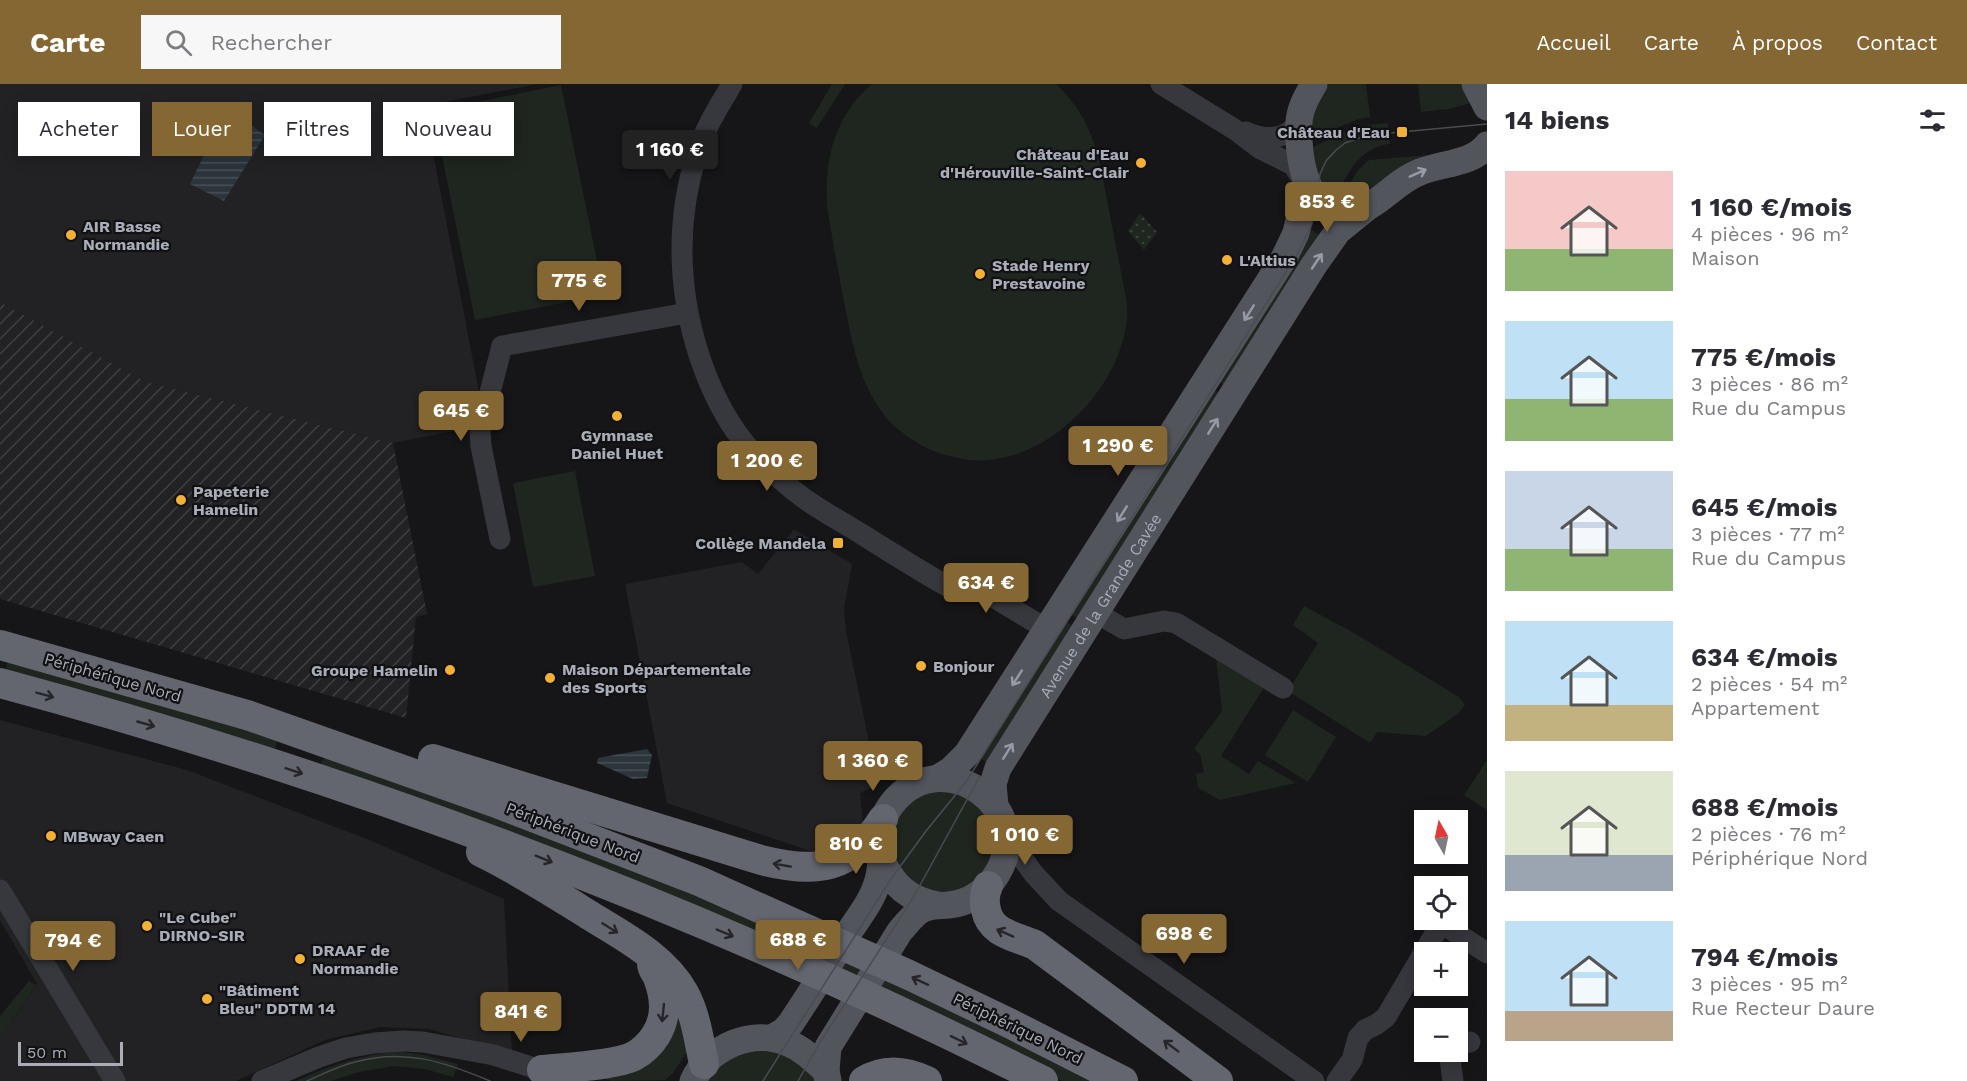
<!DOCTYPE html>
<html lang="fr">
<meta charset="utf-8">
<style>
body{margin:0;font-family:"Work Sans",sans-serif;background:#f7f7f7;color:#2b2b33;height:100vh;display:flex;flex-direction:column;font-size:22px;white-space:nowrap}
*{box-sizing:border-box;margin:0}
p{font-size:20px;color:#7c7c81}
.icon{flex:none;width:33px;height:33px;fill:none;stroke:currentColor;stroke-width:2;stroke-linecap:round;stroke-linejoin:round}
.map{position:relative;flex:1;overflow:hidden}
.sheet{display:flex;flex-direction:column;background:#fff;width:480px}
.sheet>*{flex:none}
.guide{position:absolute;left:18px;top:18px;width:570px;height:54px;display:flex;gap:12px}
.needle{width:39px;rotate:351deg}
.fabs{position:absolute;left:1414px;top:726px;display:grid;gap:12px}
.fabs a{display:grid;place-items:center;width:54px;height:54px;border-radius:0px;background:#fff;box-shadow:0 3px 15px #0003;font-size:30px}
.scale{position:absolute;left:18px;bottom:15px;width:105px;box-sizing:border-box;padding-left:6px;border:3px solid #a8adb8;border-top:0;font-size:16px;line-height:21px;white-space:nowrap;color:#a8adb8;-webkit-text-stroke:4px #111113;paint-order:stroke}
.price{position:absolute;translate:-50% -51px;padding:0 14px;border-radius:6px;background:#856733;color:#fff;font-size:20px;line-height:39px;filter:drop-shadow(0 2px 3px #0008)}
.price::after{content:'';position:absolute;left:50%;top:36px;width:18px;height:14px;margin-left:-9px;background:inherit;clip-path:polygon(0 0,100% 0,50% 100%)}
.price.selected{background:#222;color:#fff}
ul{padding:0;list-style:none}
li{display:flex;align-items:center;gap:18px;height:150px;padding:0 18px}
li span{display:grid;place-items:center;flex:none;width:168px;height:120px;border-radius:0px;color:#555}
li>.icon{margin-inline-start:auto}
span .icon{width:72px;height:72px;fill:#fffc;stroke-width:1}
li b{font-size:26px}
h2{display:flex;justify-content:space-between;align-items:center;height:72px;padding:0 18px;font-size:26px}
.tag{padding:0 21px;border-radius:0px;background:#fff;box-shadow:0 3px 15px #0003;font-size:21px;line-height:54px}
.tag.selected{background:#856733;color:#fff}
header{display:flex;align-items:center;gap:36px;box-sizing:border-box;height:84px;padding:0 30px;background:#856733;color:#fff}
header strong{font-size:28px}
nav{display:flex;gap:33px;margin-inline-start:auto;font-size:21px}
.search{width:420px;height:54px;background:#f7f7f7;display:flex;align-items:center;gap:15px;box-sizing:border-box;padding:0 21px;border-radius:0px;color:#7c7c81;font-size:22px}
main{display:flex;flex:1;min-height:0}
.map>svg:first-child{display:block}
</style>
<header>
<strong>Carte</strong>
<div class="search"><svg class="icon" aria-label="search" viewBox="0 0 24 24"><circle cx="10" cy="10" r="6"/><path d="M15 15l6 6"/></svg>Rechercher</div>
<nav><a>Accueil</a><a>Carte</a><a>À propos</a><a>Contact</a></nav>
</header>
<main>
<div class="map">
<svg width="1487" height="997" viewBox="0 0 1487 997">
<defs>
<pattern id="industrial-furrows" width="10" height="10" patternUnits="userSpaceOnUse" patternTransform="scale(1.5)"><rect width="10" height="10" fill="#222225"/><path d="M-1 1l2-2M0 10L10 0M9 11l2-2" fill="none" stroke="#3f3f43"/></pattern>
<pattern id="park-dots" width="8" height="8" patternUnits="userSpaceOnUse" patternTransform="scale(1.5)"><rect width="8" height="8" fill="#1e261f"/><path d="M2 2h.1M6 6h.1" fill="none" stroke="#3c433d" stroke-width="1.8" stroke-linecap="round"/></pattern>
<pattern id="water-rules" width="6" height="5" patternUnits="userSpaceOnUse" patternTransform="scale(1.5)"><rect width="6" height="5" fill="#2c353c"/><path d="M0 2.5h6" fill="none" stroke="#485056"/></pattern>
</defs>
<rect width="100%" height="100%" fill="#161618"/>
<g fill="#222225">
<polygon points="0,0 537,0 424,22 479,308 458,346 393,359 146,298 0,218"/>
<polygon points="794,445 852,480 844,525 846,547 875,686 876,694 873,703 860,709 866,769 834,775 667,719 625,500 742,478 758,490"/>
<polygon points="0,636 187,686 372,757 504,815 512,970 429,945 380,943 325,956 236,997 0,997 0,955 37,900 0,836"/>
</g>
<polygon fill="url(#industrial-furrows)" points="0,218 146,298 393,359 427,530 416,533 406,634 0,515"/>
<g fill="#1e261f">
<polygon points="832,0 845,0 817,44 809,39"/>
<path d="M872,0H1056C1080,22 1093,49 1100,80L1127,219C1127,226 1128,235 1126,242C1116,305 1055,370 989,376C969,378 950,373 931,366C918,360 904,351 893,341C859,306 852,258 843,212C837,182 832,152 827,122C824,76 835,31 872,0Z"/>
<polygon points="1329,0 1366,0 1370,33 1359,35 1307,56 1316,16"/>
<polygon points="1418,0 1462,0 1469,8 1470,19 1449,25 1421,28"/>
<polygon points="561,1 604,211 475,236 433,27"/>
<path d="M1388,39L1390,60C1358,63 1346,92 1335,117L1328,114L1306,66L1359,42Z"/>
<polygon points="1440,70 1381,102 1343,120 1351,98 1358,86 1369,76"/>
<polygon points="1303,140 1324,154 1229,304 1213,293"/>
<polygon points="1209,303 1225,313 1082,537 1066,527"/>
<polygon points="575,387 595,492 533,503 513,399"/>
<polygon points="1304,522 1354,549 1459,613 1465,621 1459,629 1426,652 1377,648 1370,659 1288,607 1318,559 1293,541"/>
<polygon points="1061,535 1077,544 995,684 973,669"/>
<polygon points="1216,575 1272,607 1272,610 1263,605 1221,672 1249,690 1258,677 1296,699 1220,716 1198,704 1196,690 1204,688 1200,670 1194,665 1222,627"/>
<polygon points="8,578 278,654 275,665 268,668 9,591 6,583"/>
<polygon points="1293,626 1336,653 1308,698 1265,671"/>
<polygon points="329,668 648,787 1104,997 1062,997 994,963 324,686 321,679"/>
<polygon points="1487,676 1487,726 1464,711"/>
<polygon points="937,705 969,712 991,736 996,768 972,804 963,808 924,809 895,783 891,743 909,717"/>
<polygon points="29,897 36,901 0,955 0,932"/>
<polygon points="670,916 693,959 673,989 665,996 612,997 579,988 619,983"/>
<polygon points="762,965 795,974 817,997 704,997 726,974"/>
<path d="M401,968L424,971L458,980L453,993L425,985L394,982L359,988L331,997H296C330,982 364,969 401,968Z"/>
</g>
<polygon fill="url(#park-dots)" points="1140,129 1157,148 1144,166 1128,147"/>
<g fill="url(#water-rules)">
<polygon points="227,24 265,51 224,117 190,100"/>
<polygon points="647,665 652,671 647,694 633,695 597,679 598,674"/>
</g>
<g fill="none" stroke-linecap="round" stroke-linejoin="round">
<g stroke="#37383d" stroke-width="21">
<path d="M732,0C719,22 705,44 697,69C674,141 678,217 705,288C715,314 729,341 748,363C765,381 784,400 805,415C823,428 844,439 863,451C890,468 917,485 945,501L955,505L985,508L1048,546"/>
<polyline points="1161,0 1234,45 1259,64 1293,81 1305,99"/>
<path d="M1246,48C1264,57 1287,56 1299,38"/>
<polyline points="500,455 481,362 480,347 502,262 687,229"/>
<polyline points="1095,528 1124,545 1164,537 1176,539 1283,604"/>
<polyline points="1006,761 1021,772 1033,789 1059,817 1314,997"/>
<polyline points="0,806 115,997"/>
<polyline points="1441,839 1487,869"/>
<polyline points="1458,960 1470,958"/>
<polyline points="1449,968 1453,997"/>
<polyline points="262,997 319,973 346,964 374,959 404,957 423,958 494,971 556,991"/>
<polyline points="1337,997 1352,976 1358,954 1365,946 1377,940 1386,933 1443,836"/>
</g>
<g stroke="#53555c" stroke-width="27">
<path d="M1314,0C1307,12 1300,24 1299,38C1297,70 1305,135 1350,129C1377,125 1395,97 1420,88C1442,79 1472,80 1487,61"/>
<polyline points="1475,0 1487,23"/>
<polyline points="938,694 951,686 967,670 1284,174 1296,149 1307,101"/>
<path id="s1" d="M995,722L993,700L998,684L1314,181L1338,147L1369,122"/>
<path d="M881,774C892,801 909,816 938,821"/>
<path d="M772,954L784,947L791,939C810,910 829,881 847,851C858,834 873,816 878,796C887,766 870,743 896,715C947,660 1036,726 997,790C987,807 969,819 949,821C940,822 932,821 923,825C913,830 907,840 900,847L828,963L826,987L828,997"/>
<path d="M693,997C709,962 753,944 788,959C803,965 814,976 826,987"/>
</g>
<g stroke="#63666e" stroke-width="30">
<polyline points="0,561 247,631 494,718 699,797 909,891 1011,940 1123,997"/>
<path d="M0,599C361,696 710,829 1043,997"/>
<path d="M433,675L761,776C816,790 851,786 883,735"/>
<path d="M481,768C518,786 554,809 589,831C623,852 664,873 684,909C696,931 699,957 704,980"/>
<path d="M988,802C984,810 984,818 986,826C991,850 1015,852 1035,861L1218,997"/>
<path d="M542,986C563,984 617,981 634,972C652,962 664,943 664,923C664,912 661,901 657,891C654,886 652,885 652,879"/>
<path d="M864,997C885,984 906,987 927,997"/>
</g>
<g stroke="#4a4c52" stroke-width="1.5">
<path d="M307,997C323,990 338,982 355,978C404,964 445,978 490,997"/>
<polyline points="763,997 891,795 926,747 966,698 1298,169 1312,140 1320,90 1326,77 1336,66 1345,59 1368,51 1487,40"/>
<polyline points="798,997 819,960 913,814 980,692"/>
</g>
</g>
<defs><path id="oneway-shaft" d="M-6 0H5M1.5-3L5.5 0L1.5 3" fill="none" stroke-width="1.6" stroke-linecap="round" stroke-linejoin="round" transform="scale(1.5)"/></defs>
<g stroke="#979ba6">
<use href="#oneway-shaft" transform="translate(1418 89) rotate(-24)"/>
<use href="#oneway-shaft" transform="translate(1317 177) rotate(-56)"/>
<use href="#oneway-shaft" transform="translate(1249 229) rotate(122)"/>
<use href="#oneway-shaft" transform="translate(1213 342) rotate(-58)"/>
<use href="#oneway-shaft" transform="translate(1122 430) rotate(122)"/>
<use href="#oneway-shaft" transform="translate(1017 594) rotate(123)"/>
<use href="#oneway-shaft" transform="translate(1008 667) rotate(-58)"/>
</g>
<g stroke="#26262a">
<use href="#oneway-shaft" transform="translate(45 611) rotate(15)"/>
<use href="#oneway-shaft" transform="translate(146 640) rotate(16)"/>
<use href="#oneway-shaft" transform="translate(294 687) rotate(18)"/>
<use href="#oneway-shaft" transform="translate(544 775) rotate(22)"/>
<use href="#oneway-shaft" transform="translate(782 781) rotate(-170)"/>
<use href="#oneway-shaft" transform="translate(610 844) rotate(32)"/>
<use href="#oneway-shaft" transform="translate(725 849) rotate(23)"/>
<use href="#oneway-shaft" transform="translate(1005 849) rotate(-156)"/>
<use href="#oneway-shaft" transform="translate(920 897) rotate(-155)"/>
<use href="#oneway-shaft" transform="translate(663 929) rotate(96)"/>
<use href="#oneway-shaft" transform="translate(959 956) rotate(26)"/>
<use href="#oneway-shaft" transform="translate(1171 962) rotate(-143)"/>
</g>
<g fill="#f2b134" stroke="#111113" stroke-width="2">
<rect x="1396" y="42" width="12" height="12" rx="3"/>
<circle cx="1141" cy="79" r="6"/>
<circle cx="71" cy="151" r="6"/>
<circle cx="1227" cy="176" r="6"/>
<circle cx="980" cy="190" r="6"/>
<circle cx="617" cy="332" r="6"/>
<circle cx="181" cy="416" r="6"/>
<rect x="832" y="453" width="12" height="12" rx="3"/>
<circle cx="921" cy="582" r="6"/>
<circle cx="450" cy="586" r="6"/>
<circle cx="550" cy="594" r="6"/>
<circle cx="51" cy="752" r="6"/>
<circle cx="147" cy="842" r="6"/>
<circle cx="300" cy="875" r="6"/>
<circle cx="207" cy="915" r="6"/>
</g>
<g text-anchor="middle" stroke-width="4.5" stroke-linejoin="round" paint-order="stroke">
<g font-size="16" font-weight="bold" fill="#a8adb8" stroke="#111113" text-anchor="start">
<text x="1390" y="54" text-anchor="end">Château d'Eau</text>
<text x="1129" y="76" text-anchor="end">Château d'Eau<tspan x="1129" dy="18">d'Hérouville-Saint-Clair</tspan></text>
<text x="83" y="148">AIR Basse<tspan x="83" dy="18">Normandie</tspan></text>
<text x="1239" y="182">L'Altius</text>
<text x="992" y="187">Stade Henry<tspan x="992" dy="18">Prestavoine</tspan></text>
<text x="617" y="357" text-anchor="middle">Gymnase<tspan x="617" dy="18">Daniel Huet</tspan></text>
<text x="193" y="413">Papeterie<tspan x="193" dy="18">Hamelin</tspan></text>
<text x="826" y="465" text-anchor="end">Collège Mandela</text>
<text x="933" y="588">Bonjour</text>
<text x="562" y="591">Maison Départementale<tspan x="562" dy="18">des Sports</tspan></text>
<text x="438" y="592" text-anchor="end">Groupe Hamelin</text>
<text x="63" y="758">MBway Caen</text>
<text x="159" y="839">"Le Cube"<tspan x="159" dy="18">DIRNO-SIR</tspan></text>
<text x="312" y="872">DRAAF de<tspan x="312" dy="18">Normandie</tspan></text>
<text x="219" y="912">"Bâtiment<tspan x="219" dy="18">Bleu" DDTM 14</tspan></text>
</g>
<g font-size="16" fill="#a8adb8" stroke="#111113">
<text dy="6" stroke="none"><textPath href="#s1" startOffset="231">Avenue de la Grande Cavée</textPath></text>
<text transform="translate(113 593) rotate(16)" y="6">Périphérique Nord</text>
<text transform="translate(573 748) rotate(21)" y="6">Périphérique Nord</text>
<text transform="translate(1018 944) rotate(26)" y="6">Périphérique Nord</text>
</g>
</g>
</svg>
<div class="fabs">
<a><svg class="needle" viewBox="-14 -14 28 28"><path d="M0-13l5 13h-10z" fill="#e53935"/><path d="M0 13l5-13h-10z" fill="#7c7c81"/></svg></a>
<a><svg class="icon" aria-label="locate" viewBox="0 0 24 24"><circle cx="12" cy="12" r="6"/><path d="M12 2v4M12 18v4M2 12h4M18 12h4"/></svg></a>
<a>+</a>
<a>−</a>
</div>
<div class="scale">50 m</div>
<b class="price selected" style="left:670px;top:97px">1 160 €</b>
<b class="price" style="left:1327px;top:149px">853 €</b>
<b class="price" style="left:579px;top:228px">775 €</b>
<b class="price" style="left:461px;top:358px">645 €</b>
<b class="price" style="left:1118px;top:393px">1 290 €</b>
<b class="price" style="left:767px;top:408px">1 200 €</b>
<b class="price" style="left:986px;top:530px">634 €</b>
<b class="price" style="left:873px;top:708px">1 360 €</b>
<b class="price" style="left:1025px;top:782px">1 010 €</b>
<b class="price" style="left:856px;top:791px">810 €</b>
<b class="price" style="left:1184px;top:881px">698 €</b>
<b class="price" style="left:798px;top:887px">688 €</b>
<b class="price" style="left:73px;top:888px">794 €</b>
<b class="price" style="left:521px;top:959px">841 €</b>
<div class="guide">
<a class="tag">Acheter</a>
<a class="tag selected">Louer</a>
<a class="tag">Filtres</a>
<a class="tag">Nouveau</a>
</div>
</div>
<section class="sheet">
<h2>14 biens<svg class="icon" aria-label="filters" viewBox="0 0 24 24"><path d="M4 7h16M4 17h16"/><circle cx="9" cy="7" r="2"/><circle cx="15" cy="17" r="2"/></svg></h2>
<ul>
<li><span style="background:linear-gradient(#f6c9c9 65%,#8fb573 0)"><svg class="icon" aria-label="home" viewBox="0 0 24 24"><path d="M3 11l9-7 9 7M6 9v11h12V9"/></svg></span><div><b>1 160 €/mois</b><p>4 pièces · 96 m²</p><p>Maison</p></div></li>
<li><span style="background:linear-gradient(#bfe0f5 65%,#8fb573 0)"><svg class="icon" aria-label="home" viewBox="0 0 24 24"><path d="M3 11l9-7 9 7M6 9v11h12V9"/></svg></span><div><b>775 €/mois</b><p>3 pièces · 86 m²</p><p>Rue du Campus</p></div></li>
<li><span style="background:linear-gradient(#c9d6e8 65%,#8fb573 0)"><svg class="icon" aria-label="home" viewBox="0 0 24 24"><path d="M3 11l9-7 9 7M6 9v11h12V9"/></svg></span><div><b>645 €/mois</b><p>3 pièces · 77 m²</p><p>Rue du Campus</p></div></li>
<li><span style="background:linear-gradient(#bfe0f5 70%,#c2b280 0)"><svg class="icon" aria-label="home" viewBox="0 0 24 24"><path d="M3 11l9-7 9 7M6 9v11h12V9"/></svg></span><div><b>634 €/mois</b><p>2 pièces · 54 m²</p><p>Appartement</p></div></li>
<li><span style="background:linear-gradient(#dfe7d0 70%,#9aa5b1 0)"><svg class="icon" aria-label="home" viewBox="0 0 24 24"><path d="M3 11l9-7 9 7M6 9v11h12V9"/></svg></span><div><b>688 €/mois</b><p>2 pièces · 76 m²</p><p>Périphérique Nord</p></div></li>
<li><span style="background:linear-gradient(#bfe0f5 75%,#b9a48a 0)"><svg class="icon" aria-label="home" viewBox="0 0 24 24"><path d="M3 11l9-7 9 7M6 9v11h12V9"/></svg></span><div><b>794 €/mois</b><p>3 pièces · 95 m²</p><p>Rue Recteur Daure</p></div></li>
</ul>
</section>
</main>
